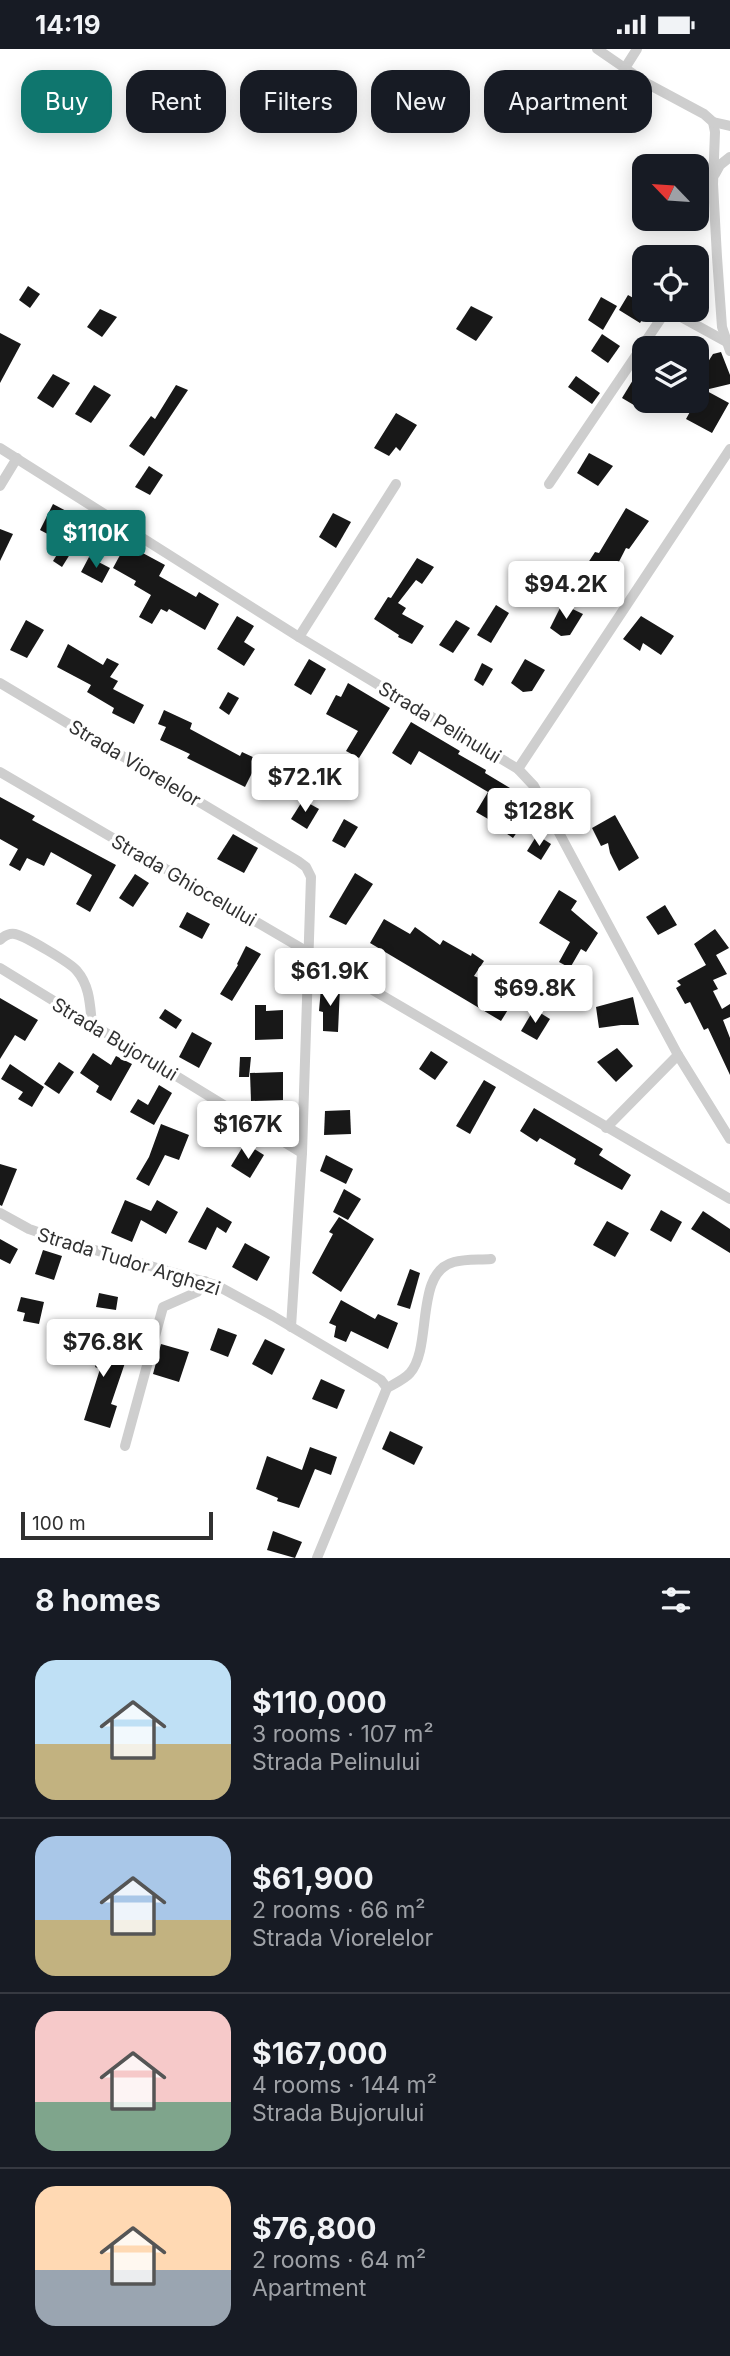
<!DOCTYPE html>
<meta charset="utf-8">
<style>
body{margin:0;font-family:Inter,sans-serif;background:#242831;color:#f1f3f6;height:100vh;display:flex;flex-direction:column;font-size:26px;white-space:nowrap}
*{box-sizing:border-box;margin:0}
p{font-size:23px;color:#9ea1a6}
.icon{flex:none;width:38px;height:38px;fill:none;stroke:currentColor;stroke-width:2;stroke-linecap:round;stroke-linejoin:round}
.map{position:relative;height:1509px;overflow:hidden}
.drawer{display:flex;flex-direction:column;background:#171b24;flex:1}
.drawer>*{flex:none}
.hud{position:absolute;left:21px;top:21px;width:690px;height:63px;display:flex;gap:14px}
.needle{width:46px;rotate:295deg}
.controls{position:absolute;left:632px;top:105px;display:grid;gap:14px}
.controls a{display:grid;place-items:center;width:77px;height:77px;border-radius:14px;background:#171b24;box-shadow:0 4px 18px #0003;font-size:35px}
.scale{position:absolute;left:21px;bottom:18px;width:192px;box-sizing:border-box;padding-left:7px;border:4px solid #313131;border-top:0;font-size:19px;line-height:24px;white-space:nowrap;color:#313131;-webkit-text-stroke:5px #fff;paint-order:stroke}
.price{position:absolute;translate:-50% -60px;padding:0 16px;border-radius:7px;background:#fff;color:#222;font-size:23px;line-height:46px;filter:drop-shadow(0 2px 4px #0008)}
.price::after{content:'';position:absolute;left:50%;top:42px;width:21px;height:16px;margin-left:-10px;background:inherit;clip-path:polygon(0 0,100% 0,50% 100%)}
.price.on{background:#0f766e;color:#fff}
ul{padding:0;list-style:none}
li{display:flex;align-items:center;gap:21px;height:175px;padding:0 35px}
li+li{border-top:2px solid #363941}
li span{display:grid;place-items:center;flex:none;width:196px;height:140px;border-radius:21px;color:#555}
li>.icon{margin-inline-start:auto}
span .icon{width:84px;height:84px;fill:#fffc;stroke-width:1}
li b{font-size:30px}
h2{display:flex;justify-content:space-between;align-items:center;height:84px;padding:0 35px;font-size:30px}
.tag{padding:0 24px;border-radius:21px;background:#171b24;box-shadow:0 4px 18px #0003;font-size:24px;line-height:63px}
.tag.on{background:#0f766e;color:#fff}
.status{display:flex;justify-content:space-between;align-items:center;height:49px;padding:0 35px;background:#171b24;direction:ltr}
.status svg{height:19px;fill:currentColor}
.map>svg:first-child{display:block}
</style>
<div class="status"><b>14:19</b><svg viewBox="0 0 49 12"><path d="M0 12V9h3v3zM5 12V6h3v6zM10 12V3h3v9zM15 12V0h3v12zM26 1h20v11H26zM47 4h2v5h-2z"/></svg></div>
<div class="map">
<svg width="730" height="1509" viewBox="0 0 730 1509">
<rect width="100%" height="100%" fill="#fff"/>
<g fill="#181818">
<polygon points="28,237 40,245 30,259 19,251"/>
<polygon points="628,246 644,255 644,261 648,261 640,274 619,261"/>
<polygon points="601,248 617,257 603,281 588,271"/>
<polygon points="471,257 493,268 476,292 456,280"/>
<polygon points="100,260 117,268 102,288 87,278"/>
<polygon points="0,284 21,295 0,334"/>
<polygon points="602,285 620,297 608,314 591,302"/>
<polygon points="721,303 730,326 730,335 705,341 729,354 712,384 686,370 707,332 699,327 713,305"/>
<polygon points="53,325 70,334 53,359 37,349"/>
<polygon points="636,326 644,331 644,362 622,349"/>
<polygon points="576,327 600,344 592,355 568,338"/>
<polygon points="94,336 111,346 91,374 75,365"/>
<polygon points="176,336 188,341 144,407 129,397 151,367 155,370"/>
<polygon points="396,364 417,376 400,402 396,398 389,407 374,399"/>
<polygon points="589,404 613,417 598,437 577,424"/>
<polygon points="149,417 163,426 150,446 135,438"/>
<polygon points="53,455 72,465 59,491 40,481"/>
<polygon points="626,459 649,472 629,500 626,499 605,540 591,532 595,521 586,517 595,503 599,504"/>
<polygon points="333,464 351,473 336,499 319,488"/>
<polygon points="0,480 13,485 0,512"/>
<polygon points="126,495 165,516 159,527 196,548 199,543 219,555 205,581 169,560 167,563 161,560 152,575 139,568 151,546 134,536 136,532 113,519"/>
<polygon points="63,496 72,502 62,518 53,512"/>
<polygon points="89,508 110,519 102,534 81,523"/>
<polygon points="417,509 434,518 422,535 416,531 398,554 406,559 402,565 424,577 412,595 398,588 399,586 374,570 388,548 391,549"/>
<polygon points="562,555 583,565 570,586 561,587 550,579"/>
<polygon points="496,556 509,564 491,594 477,586"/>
<polygon points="237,567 254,577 244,593 255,600 244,617 217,600"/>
<polygon points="641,567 674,587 661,606 643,594 640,602 623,590"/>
<polygon points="26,571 44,581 27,609 10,601"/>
<polygon points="456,571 470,579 453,604 439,596"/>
<polygon points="68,595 103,616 107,609 119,615 110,628 118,632 113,640 144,656 134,675 112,664 114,659 87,643 91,636 57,618"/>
<polygon points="309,610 326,620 311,646 294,636"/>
<polygon points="525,610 545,621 532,642 523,643 511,634"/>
<polygon points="482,614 493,620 483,637 474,631"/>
<polygon points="348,634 390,659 359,709 346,702 358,682 326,665 336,646 341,648"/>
<polygon points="228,643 239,649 229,666 219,659"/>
<polygon points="164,661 192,674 190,680 240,707 242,703 257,710 259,706 272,712 266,726 254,720 245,738 187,709 190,705 160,691 166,678 158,675"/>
<polygon points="411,673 460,702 458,705 486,721 485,724 510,739 507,745 532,761 513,789 500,780 502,778 476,763 488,743 419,702 411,716 392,704"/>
<polygon points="0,748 35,767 32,771 116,816 90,863 76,855 92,826 51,803 44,817 27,809 20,822 9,816 18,800 0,790"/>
<polygon points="303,751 319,760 307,780 291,770"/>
<polygon points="615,766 639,809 619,822 610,804 608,794 601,797 592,779"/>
<polygon points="344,770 358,778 345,799 332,792"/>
<polygon points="233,785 258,799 244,824 217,810"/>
<polygon points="537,786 551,795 541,811 527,802"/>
<polygon points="355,824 373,835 346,876 329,868"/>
<polygon points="135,825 149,834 133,858 119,849"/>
<polygon points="559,841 577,852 571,861 598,884 586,903 581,900 570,919 559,913 570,893 539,874"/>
<polygon points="665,856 677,876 658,886 646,868"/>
<polygon points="187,863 210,875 202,890 179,878"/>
<polygon points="384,870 410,885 415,878 440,896 443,891 471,907 472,904 484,912 474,927 496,936 516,948 501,972 370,894"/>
<polygon points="715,880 729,899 716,906 727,925 713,931 718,940 713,942 722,960 730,955 730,968 723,971 730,989 730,1026 708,979 704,981 690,953 685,955 676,939 681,936 677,932 706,916 694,895"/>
<polygon points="246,897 261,905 232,952 220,945 238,916 237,915"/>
<polygon points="340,938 338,983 323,982 323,963 319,962 321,939"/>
<polygon points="633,948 639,976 621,976 599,979 596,958"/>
<polygon points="0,949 38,971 25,992 15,986 0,1010"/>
<polygon points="255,956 266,956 266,962 283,961 283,990 255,991"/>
<polygon points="165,960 182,971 176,980 159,969"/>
<polygon points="534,960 550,970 537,991 521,982"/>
<polygon points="192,983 212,994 199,1019 179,1008"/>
<polygon points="617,999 633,1017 616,1033 597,1013"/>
<polygon points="431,1002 448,1013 435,1031 419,1020"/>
<polygon points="93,1004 111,1016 116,1007 132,1015 111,1052 96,1043 99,1037 80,1024"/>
<polygon points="240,1008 251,1008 249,1028 239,1028"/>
<polygon points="59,1013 74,1023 59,1045 44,1035"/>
<polygon points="10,1015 44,1038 32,1058 18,1050 23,1043 1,1030"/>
<polygon points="283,1023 283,1051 251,1052 250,1024"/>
<polygon points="484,1031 496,1038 470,1085 456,1077"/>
<polygon points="159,1036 172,1044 154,1076 130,1063 138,1050 148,1056"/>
<polygon points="534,1059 603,1100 599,1106 631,1126 622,1141 574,1115 576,1110 540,1089 537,1093 520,1082"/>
<polygon points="350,1061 351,1085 324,1086 325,1062"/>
<polygon points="161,1075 189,1086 179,1111 165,1106 149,1137 136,1130 149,1108"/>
<polygon points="245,1094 264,1106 250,1129 231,1117"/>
<polygon points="326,1106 353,1120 346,1135 320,1122"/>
<polygon points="0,1115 17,1120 2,1157 0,1156"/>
<polygon points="344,1140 361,1150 348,1171 333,1163"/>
<polygon points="125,1151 151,1162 157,1151 178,1163 166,1185 141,1171 132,1193 111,1184"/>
<polygon points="207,1158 232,1173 226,1184 217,1178 206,1201 188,1193"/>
<polygon points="661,1161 682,1173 671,1193 650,1181"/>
<polygon points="703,1162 730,1180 730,1204 691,1180"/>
<polygon points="339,1168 374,1190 341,1243 312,1224 333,1185 329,1183"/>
<polygon points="607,1172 629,1184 615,1208 593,1196"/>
<polygon points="0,1190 18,1200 10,1215 0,1210"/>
<polygon points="245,1194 270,1208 257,1232 232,1218"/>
<polygon points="43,1201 62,1207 54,1231 35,1225"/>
<polygon points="410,1220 420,1224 410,1260 397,1256"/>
<polygon points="99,1244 118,1248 116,1261 96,1258"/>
<polygon points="21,1248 44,1253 39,1275 23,1272 25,1264 17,1262"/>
<polygon points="341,1251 375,1270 378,1265 398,1274 388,1300 351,1282 346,1293 334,1288 336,1277 329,1274"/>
<polygon points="94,1278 95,1293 120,1297 118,1309 126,1311 111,1355 117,1357 110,1379 84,1371 100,1320 95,1318 100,1306 71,1291"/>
<polygon points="218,1279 237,1286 228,1308 210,1301"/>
<polygon points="265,1290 285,1300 272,1326 252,1315"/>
<polygon points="161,1295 189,1303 179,1333 153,1325"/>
<polygon points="321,1330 345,1341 337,1360 312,1350"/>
<polygon points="390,1382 423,1398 414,1416 382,1400"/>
<polygon points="310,1398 337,1408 331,1426 315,1420 299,1459 277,1452 278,1449 256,1440 267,1407 302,1421"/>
<polygon points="273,1482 302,1493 295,1509 267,1501"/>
</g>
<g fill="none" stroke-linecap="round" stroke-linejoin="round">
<g stroke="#cecece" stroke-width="10">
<polyline points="597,0 648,35 704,65 713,73 715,83 713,135 717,208 722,278 730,302"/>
<polyline points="625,19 637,0"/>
<polyline points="713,73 730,77"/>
<polyline points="715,125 720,116 730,108"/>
<polyline points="0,399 299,588 518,720 534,737 678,1006 730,1090"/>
<polyline points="549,435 664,265 674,264 725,292"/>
<polyline points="0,437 17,409"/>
<polyline points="299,588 396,435"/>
<polyline points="0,634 298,812 306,818 311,828 302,1104 291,1278"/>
<polyline points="518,720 730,400"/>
<polyline points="0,723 730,1150"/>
<path d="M0,891C4,887 9,884 15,885C25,887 71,914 77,922C90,937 90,957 92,975"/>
<polyline points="0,919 302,1104"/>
<polyline points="606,1079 678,1006"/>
<polyline points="0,1164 29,1180 67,1193 216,1236 273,1267 381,1331 387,1339 317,1509"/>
<path d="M387,1339C394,1335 405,1330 410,1324C433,1298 414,1223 454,1213C465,1210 479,1211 491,1210"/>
<polyline points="125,1397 163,1258 197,1243 205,1232"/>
</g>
</g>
<g text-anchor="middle" stroke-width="7" stroke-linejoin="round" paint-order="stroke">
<g font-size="19" fill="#313131" stroke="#fff">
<text transform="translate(440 673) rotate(31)" y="7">Strada Pelinului</text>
<text transform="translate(135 714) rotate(31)" y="7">Strada Viorelelor</text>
<text transform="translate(184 831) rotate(30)" y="7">Strada Ghiocelului</text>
<text transform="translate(115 990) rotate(31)" y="7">Strada Bujorului</text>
<text transform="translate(129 1212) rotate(17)" y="7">Strada Tudor Arghezi</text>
</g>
</g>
</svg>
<div class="controls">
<a><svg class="needle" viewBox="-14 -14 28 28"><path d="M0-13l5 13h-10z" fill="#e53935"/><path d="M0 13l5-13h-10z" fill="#9ea1a6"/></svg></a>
<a><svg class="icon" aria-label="locate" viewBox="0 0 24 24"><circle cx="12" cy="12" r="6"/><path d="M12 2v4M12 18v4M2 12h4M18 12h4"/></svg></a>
<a><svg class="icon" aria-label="layers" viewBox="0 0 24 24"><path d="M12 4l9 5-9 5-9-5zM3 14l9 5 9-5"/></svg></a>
</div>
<div class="scale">100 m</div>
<b class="price on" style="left:96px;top:521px">$110K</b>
<b class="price" style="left:566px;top:572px">$94.2K</b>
<b class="price" style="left:305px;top:765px">$72.1K</b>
<b class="price" style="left:539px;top:799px">$128K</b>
<b class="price" style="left:330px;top:959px">$61.9K</b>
<b class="price" style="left:535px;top:976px">$69.8K</b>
<b class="price" style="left:248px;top:1112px">$167K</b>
<b class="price" style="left:103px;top:1330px">$76.8K</b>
<div class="hud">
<a class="tag on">Buy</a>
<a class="tag">Rent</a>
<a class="tag">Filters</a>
<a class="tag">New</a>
<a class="tag">Apartment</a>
</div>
</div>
<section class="drawer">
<h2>8 homes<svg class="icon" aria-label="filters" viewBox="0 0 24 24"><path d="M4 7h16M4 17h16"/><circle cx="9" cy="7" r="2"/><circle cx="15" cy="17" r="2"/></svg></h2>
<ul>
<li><span style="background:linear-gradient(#bfe0f5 60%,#c2b280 0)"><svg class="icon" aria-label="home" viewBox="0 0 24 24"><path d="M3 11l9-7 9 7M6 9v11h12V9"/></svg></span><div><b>$110,000</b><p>3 rooms · 107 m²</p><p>Strada Pelinului</p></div></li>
<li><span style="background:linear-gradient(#a9c7e8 60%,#c2b280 0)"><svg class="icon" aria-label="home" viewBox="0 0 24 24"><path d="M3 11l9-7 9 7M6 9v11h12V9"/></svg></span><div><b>$61,900</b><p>2 rooms · 66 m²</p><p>Strada Viorelelor</p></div></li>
<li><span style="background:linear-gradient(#f6c9c9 65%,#7fa58c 0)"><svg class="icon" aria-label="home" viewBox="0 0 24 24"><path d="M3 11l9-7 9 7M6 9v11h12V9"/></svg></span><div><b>$167,000</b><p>4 rooms · 144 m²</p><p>Strada Bujorului</p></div></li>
<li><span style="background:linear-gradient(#ffd9b3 60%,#9aa5b1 0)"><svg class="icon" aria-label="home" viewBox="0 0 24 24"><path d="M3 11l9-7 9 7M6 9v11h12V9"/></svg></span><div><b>$76,800</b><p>2 rooms · 64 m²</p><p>Apartment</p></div></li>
</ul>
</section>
